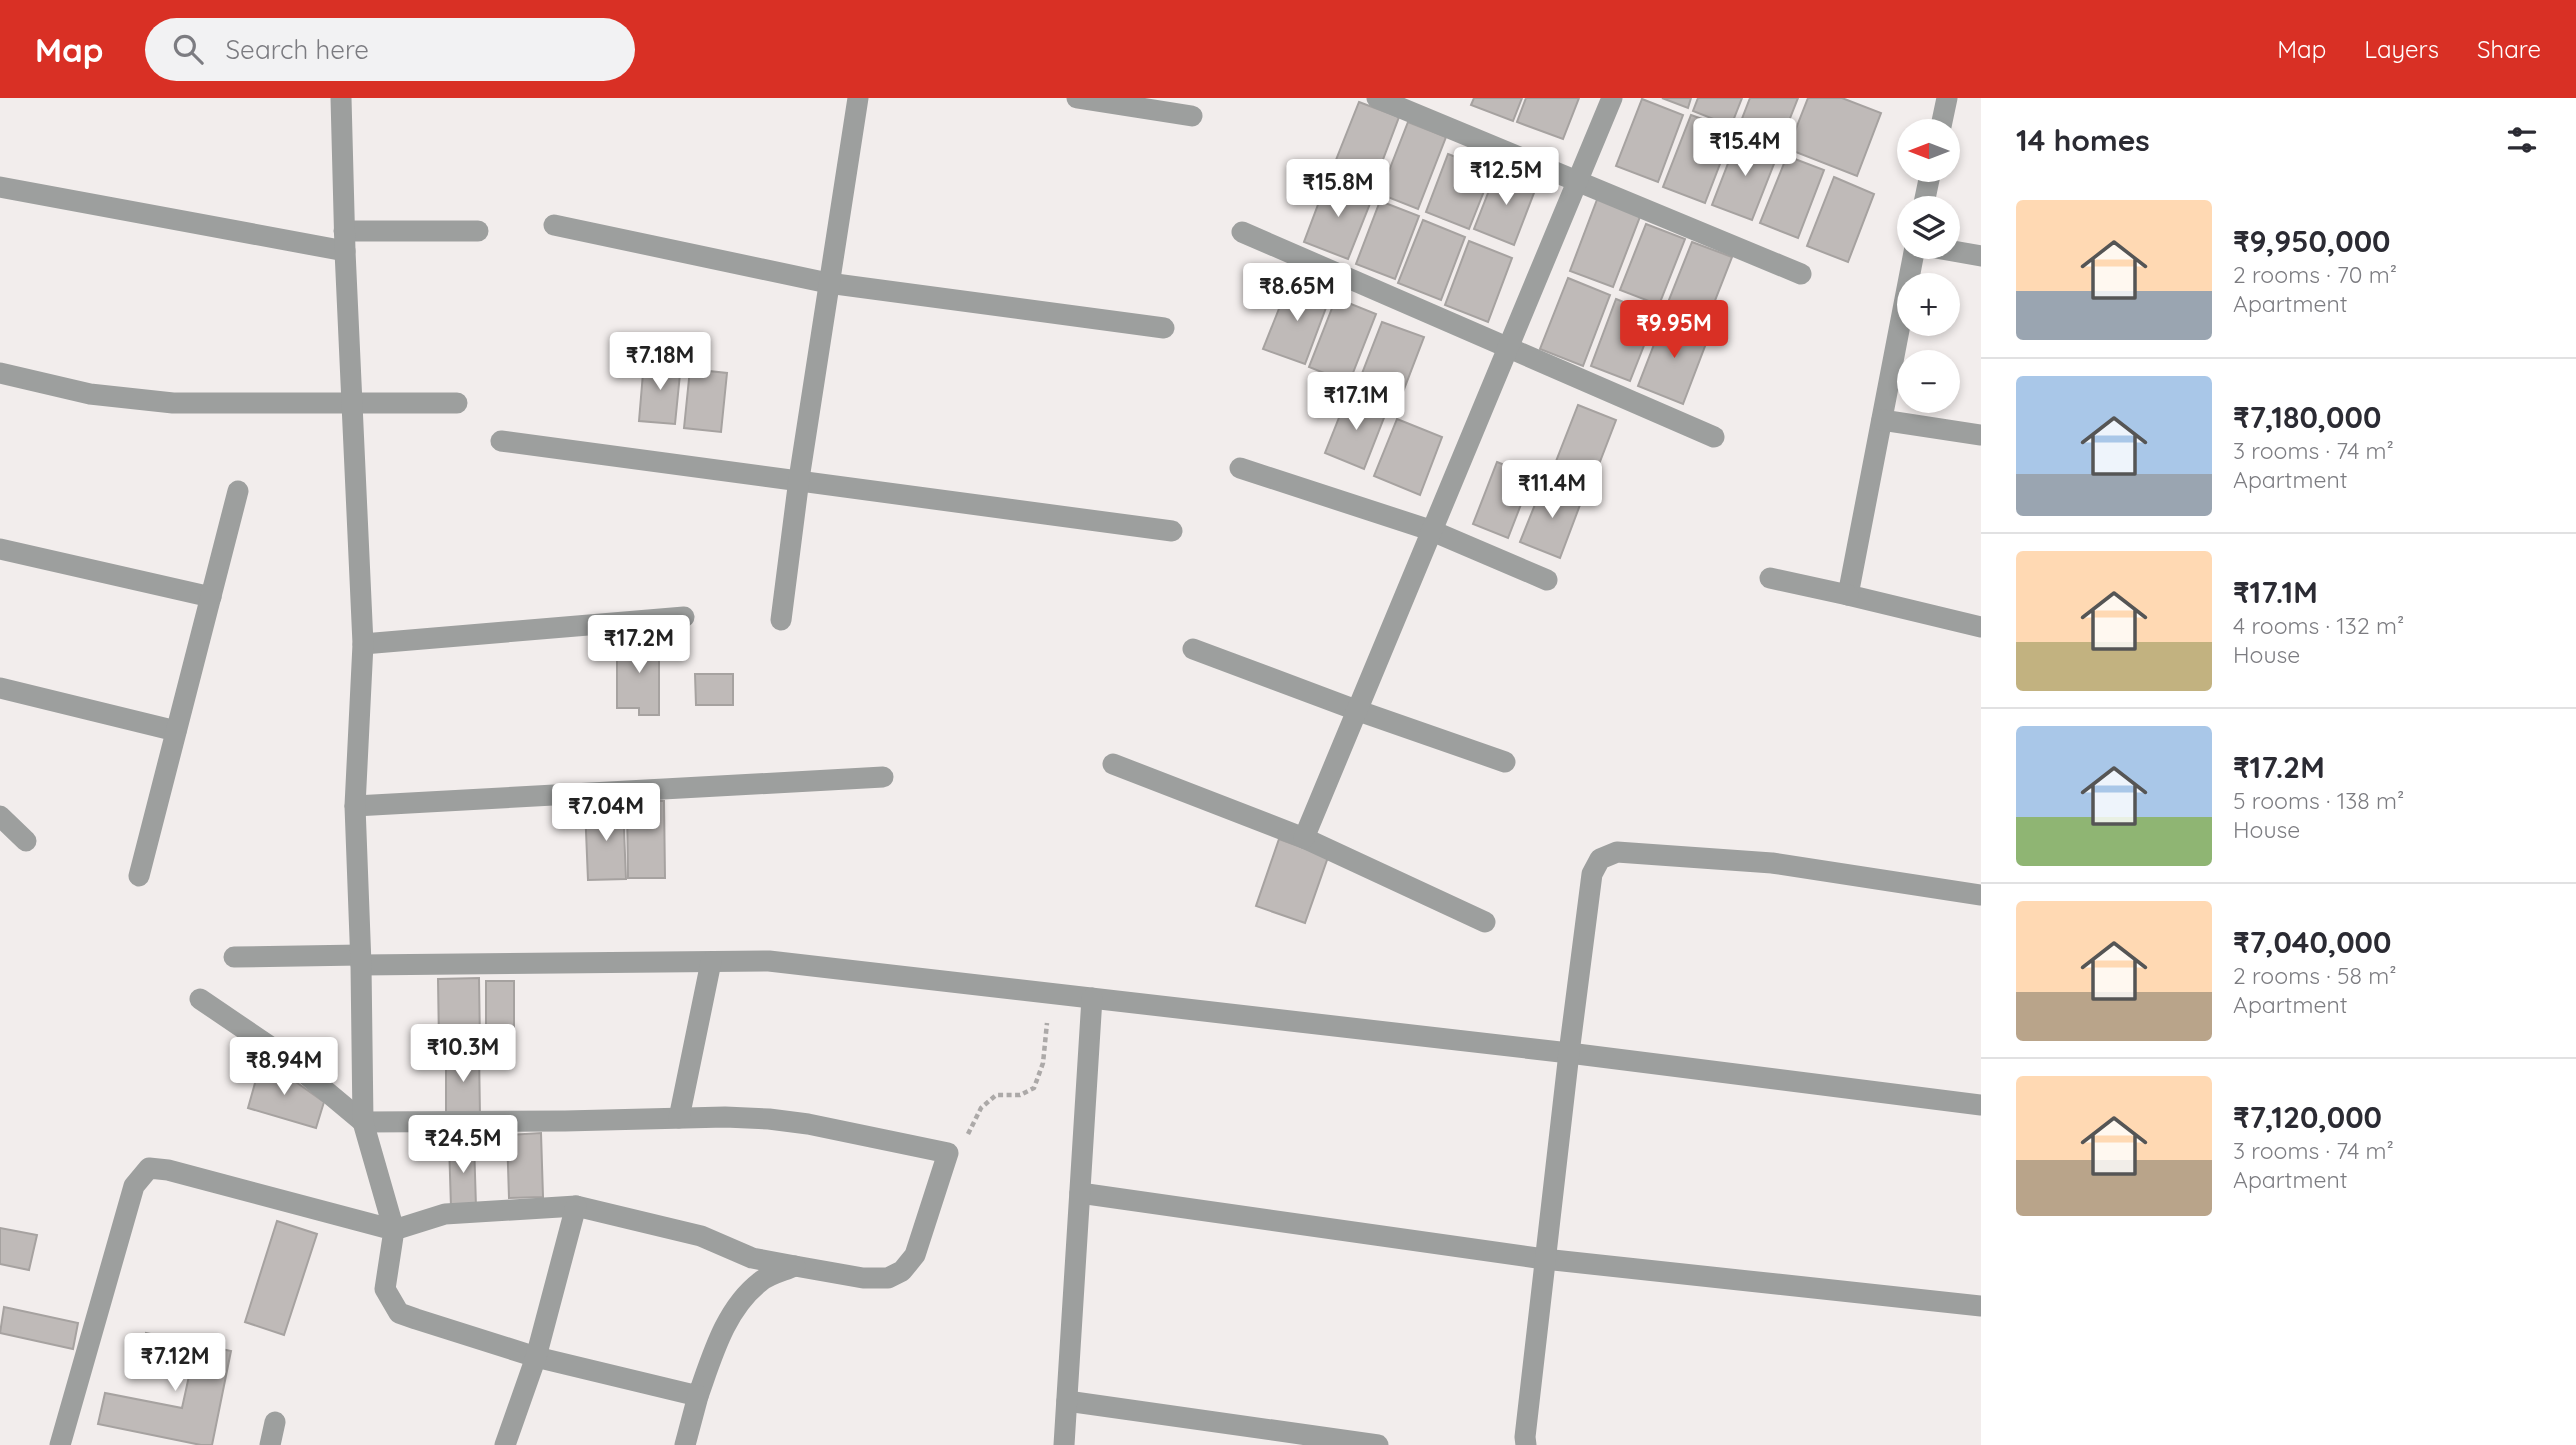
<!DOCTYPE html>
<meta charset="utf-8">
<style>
body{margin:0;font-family:Quicksand,sans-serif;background:#f2f2f3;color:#2b2b33;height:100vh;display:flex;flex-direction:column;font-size:26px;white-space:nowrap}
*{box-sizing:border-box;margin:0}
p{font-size:23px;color:#7c7c81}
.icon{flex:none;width:38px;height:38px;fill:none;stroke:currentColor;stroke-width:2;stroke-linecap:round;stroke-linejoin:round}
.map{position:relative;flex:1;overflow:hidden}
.side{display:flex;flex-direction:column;background:#fff;width:595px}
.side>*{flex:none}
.needle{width:46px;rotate:270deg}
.buttons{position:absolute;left:1897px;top:21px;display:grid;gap:14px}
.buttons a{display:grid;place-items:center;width:63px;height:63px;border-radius:50%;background:#fff;box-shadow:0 4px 10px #0003;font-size:35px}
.price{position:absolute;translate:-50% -60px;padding:0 16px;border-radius:7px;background:#fff;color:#222;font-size:23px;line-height:46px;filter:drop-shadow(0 2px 4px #0008)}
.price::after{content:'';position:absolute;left:50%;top:42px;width:21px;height:16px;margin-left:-10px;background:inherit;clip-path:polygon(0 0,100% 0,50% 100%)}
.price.on{background:#d93025;color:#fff}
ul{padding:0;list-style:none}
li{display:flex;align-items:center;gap:21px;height:175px;padding:0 35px}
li+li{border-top:2px solid #e1e1e2}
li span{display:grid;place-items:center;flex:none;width:196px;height:140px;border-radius:7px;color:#555}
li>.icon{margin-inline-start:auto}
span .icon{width:84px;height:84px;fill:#fffc;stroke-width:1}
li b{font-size:30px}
h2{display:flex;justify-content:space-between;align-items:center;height:84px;padding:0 35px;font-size:30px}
header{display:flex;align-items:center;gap:42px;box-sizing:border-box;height:98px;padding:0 35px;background:#d93025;color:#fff}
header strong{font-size:33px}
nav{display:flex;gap:38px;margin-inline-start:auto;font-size:24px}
.search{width:490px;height:63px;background:#f2f2f3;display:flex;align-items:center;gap:18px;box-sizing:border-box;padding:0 24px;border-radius:38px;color:#7c7c81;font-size:26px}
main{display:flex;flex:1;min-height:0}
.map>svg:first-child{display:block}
</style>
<header>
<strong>Map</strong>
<div class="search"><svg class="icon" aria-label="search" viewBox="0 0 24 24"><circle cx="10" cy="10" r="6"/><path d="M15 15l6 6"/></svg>Search here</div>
<nav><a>Map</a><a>Layers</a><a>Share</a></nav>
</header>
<main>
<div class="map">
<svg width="1981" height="1347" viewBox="0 0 1981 1347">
<rect width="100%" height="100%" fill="#f2edec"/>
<g fill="#bfbab8" stroke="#a6a2a0" stroke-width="2">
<polygon points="1474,0 1522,0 1513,23 1471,7"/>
<polygon points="1526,0 1579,0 1563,41 1517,24"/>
<polygon points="1662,0 1691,0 1688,10"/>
<polygon points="1698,0 1742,0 1731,28 1693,13"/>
<polygon points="1750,0 1798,0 1779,48 1738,31"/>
<polygon points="1808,0 1842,0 1881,15 1857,78 1788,51"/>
<polygon points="1642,1 1683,17 1658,84 1616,68"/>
<polygon points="1359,4 1399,19 1373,88 1332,72"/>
<polygon points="1691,17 1733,32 1705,105 1663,89"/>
<polygon points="1408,24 1446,39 1418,111 1380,96"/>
<polygon points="1739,37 1779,53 1752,122 1712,107"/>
<polygon points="1448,56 1492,73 1469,131 1426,114"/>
<polygon points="1787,58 1824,72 1798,140 1760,125"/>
<polygon points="1497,72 1537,87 1514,147 1474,131"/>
<polygon points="1834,79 1874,96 1848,164 1807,148"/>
<polygon points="1328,80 1373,98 1348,161 1304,144"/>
<polygon points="1598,99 1641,116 1613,189 1570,173"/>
<polygon points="1380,103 1419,118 1395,181 1356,166"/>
<polygon points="1423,122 1465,139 1441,202 1398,185"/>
<polygon points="1646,126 1685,141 1659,207 1620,192"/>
<polygon points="1469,143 1512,160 1488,224 1445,207"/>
<polygon points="1692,144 1732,159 1707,223 1667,207"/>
<polygon points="1568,180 1610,197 1583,268 1540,251"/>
<polygon points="1290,183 1330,199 1305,266 1263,251"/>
<polygon points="1336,200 1376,216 1349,285 1309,269"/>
<polygon points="1616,201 1656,217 1630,283 1591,268"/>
<polygon points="1665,218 1710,235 1683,306 1638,288"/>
<polygon points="1382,224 1424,239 1398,307 1356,291"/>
<polygon points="644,263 681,266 675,326 639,323"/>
<polygon points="690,271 727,275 721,334 684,330"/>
<polygon points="1348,297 1387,312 1364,371 1325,355"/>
<polygon points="1578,307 1616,322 1591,387 1553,371"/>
<polygon points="1397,321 1442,339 1420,397 1374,378"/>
<polygon points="1497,364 1532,378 1508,440 1473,426"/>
<polygon points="1544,384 1583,399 1560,460 1520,444"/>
<polygon points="617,541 659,541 659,617 639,617 639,610 617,610"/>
<polygon points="695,576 733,576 733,607 696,607"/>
<polygon points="627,703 664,703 665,780 628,780"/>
<polygon points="623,707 626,781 588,782 585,709"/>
<polygon points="1279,741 1328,759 1305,825 1256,808"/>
<polygon points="479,880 480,945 439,946 438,881"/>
<rect x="486" y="883" width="28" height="65"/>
<polygon points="446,953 479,953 480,1019 446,1020"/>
<polygon points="262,960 324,1004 316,1030 248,1010"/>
<polygon points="541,1035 543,1099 509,1100 507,1037"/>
<polygon points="474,1044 476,1109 451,1109 449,1045"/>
<polygon points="277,1123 317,1136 284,1237 245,1224"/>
<polygon points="0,1130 37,1137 29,1172 0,1166"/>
<polygon points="4,1209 78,1225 73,1251 0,1235"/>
<polygon points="146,1235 231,1253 212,1347 201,1347 98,1326 105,1295 182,1310 189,1278 139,1268"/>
</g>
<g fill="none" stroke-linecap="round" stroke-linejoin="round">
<polyline stroke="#aca9a8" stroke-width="4.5" stroke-dasharray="5 3.5" stroke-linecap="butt" points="968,1036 981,1010 996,997 1020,997 1034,990 1043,965 1047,925"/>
<g stroke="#9d9f9e" stroke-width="21">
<polyline points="1077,0 1192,18"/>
<polyline points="1377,0 1801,176"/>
<polyline points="1940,33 1947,0"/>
<polyline points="0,89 345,153"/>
<polyline points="1923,110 1931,72"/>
<polyline points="554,127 828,185 1164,230"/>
<polyline points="344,133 478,133"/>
<polyline points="1242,134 1714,339"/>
<polyline points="1915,149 1848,497 1981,529"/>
<polyline points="1930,149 1981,158"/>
<polyline points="0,275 90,296 173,305 457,305"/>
<polyline points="1882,322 1981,337"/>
<polyline points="501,343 1172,433"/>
<polyline points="1240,370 1430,432 1547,482"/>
<polyline points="0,451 211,499"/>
<polyline points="1770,480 1848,497"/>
<polyline points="781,522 799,381 858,0"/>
<polyline points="363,546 684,519"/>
<polyline points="1193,551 1356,612 1505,664"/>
<polyline points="0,590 176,633"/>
<polyline points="1113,666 1304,740 1485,824"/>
<polyline points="355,708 883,679"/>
<polyline points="0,718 26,743"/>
<polyline points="1304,740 1612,0"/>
<polyline points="139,778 238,393"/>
<polyline points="234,859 360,857"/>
<polyline points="361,867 769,863 1569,955 1981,1007"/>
<polyline points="200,901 284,958 363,1024 565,1023 725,1019 769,1021 808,1026 948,1055 915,1157 902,1173 888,1180 863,1180 795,1168"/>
<polyline points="679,1020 711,864"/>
<polyline points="1080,1095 1544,1161 1981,1208"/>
<polyline points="1067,1303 1378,1347"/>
<path d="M60,1347L134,1088L149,1070L168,1072L394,1132L445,1116L576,1108L701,1138L752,1160L795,1168C784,1173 769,1176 760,1184C725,1211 712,1259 698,1298L536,1259L416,1221L399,1215L385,1191L394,1132L363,1024L361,867L355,708L363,546L345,153L341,0"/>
<polyline points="270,1347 275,1324"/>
<polyline points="505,1347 536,1259 576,1108"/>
<polyline points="685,1347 698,1298"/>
<polyline points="1064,1347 1092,900"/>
<polyline points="1526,1347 1525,1339 1569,955 1592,776 1600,761 1617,754 1772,765 1981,797"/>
</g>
</g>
</svg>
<div class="buttons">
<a><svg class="needle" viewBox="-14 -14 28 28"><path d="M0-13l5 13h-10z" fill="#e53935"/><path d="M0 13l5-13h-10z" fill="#7c7c81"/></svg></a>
<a><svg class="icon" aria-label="layers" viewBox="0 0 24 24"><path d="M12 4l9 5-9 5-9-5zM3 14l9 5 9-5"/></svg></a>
<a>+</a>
<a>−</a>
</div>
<b class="price" style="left:1745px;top:80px">₹15.4M</b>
<b class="price" style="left:1506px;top:109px">₹12.5M</b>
<b class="price" style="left:1338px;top:121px">₹15.8M</b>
<b class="price" style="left:1297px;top:225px">₹8.65M</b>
<b class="price on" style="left:1674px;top:262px">₹9.95M</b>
<b class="price" style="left:660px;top:294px">₹7.18M</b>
<b class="price" style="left:1356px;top:334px">₹17.1M</b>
<b class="price" style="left:1552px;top:422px">₹11.4M</b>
<b class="price" style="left:639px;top:577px">₹17.2M</b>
<b class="price" style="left:606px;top:745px">₹7.04M</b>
<b class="price" style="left:463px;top:986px">₹10.3M</b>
<b class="price" style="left:284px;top:999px">₹8.94M</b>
<b class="price" style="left:463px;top:1077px">₹24.5M</b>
<b class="price" style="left:175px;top:1295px">₹7.12M</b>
</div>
<section class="side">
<h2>14 homes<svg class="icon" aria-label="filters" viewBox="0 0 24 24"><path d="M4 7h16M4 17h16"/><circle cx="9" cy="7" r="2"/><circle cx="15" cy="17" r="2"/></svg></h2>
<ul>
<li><span style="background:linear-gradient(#ffd9b3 65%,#9aa5b1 0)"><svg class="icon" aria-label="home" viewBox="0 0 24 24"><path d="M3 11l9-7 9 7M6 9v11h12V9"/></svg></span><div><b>₹9,950,000</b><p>2 rooms · 70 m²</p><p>Apartment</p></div></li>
<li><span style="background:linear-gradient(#a9c7e8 70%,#9aa5b1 0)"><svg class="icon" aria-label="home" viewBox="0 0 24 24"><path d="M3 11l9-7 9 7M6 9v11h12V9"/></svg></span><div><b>₹7,180,000</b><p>3 rooms · 74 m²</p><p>Apartment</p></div></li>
<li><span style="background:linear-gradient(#ffd9b3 65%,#c2b280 0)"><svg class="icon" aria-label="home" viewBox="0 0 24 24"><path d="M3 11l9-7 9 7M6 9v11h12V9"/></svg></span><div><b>₹17.1M</b><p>4 rooms · 132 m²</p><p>House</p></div></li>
<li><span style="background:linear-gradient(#a9c7e8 65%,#8fb573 0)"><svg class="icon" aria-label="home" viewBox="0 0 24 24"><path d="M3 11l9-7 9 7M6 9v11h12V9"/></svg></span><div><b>₹17.2M</b><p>5 rooms · 138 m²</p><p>House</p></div></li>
<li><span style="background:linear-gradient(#ffd9b3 65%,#b9a48a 0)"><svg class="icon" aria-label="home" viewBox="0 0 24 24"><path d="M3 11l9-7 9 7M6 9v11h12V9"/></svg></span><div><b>₹7,040,000</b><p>2 rooms · 58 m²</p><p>Apartment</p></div></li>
<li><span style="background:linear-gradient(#ffd9b3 60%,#b9a48a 0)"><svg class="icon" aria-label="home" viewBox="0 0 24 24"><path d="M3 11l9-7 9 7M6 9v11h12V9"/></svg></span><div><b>₹7,120,000</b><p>3 rooms · 74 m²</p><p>Apartment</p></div></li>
</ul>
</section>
</main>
